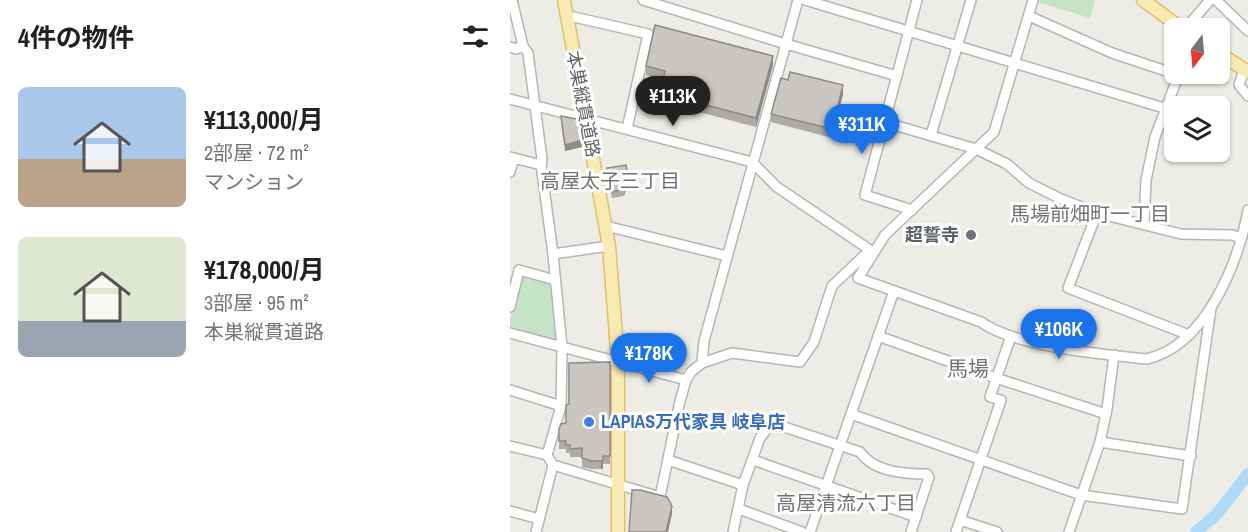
<!DOCTYPE html>
<html lang="ja">
<meta charset="utf-8">
<style>
body{margin:0;font-family:"Archivo Narrow","Noto Sans JP",sans-serif;background:#f6f6f6;color:#202124;height:100vh;display:flex;flex-direction:column;font-size:22px;white-space:nowrap}
*{box-sizing:border-box;margin:0}
p{font-size:20px;color:#757577}
.icon{flex:none;width:33px;height:33px;fill:none;stroke:currentColor;stroke-width:2;stroke-linecap:round;stroke-linejoin:round}
.map{position:relative;flex:1;overflow:hidden}
.side{display:flex;flex-direction:column;background:#fff;width:510px}
.side>*{flex:none}
.needle{width:39px;rotate:196deg}
.buttons{position:absolute;left:654px;top:18px;display:grid;gap:12px}
.buttons a{display:grid;place-items:center;width:66px;height:66px;border-radius:9px;background:#fff;box-shadow:0 2px 4px #0004;font-size:30px}
.price{position:absolute;translate:-50% -51px;padding:0 14px;border-radius:21px;background:#1a73e8;color:#fff;font-size:20px;line-height:39px;filter:drop-shadow(0 2px 3px #0008)}
.price::after{content:'';position:absolute;left:50%;top:36px;width:18px;height:14px;margin-left:-9px;background:inherit;clip-path:polygon(0 0,100% 0,50% 100%)}
.price.selected{background:#222;color:#fff}
ul{padding:0;list-style:none}
li{display:flex;align-items:center;gap:18px;height:150px;padding:0 18px}
li span{display:grid;place-items:center;flex:none;width:168px;height:120px;border-radius:9px;color:#555}
li>.icon{margin-inline-start:auto}
span .icon{width:72px;height:72px;fill:#fffc;stroke-width:1}
li b{font-size:26px}
h2{display:flex;justify-content:space-between;align-items:center;height:72px;padding:0 18px;font-size:26px}
main{display:flex;flex:1;min-height:0}
.map>svg:first-child{display:block}
</style>
<main>
<section class="side">
<h2>4件の物件<svg class="icon" aria-label="filters" viewBox="0 0 24 24"><path d="M4 7h16M4 17h16"/><circle cx="9" cy="7" r="2"/><circle cx="15" cy="17" r="2"/></svg></h2>
<ul>
<li><span style="background:linear-gradient(#a9c7e8 60%,#b9a48a 0)"><svg class="icon" aria-label="home" viewBox="0 0 24 24"><path d="M3 11l9-7 9 7M6 9v11h12V9"/></svg></span><div><b>¥113,000/月</b><p>2部屋 · 72 m²</p><p>マンション</p></div></li>
<li><span style="background:linear-gradient(#dfe7d0 70%,#9aa5b1 0)"><svg class="icon" aria-label="home" viewBox="0 0 24 24"><path d="M3 11l9-7 9 7M6 9v11h12V9"/></svg></span><div><b>¥178,000/月</b><p>3部屋 · 95 m²</p><p>本巣縦貫道路</p></div></li>
</ul>
</section>
<div class="map">
<svg width="738" height="532" viewBox="0 0 738 532">
<rect width="100%" height="100%" fill="#eeece6"/>
<g fill="#c6e3c5">
<polygon points="527,0 585,0 580,18 527,2"/>
<polygon points="14,276 41,284 47,339 43,340 0,328 0,318 10,279"/>
</g>
<g fill="none" stroke-linecap="round" stroke-linejoin="round">
<polyline stroke="#aed9f7" stroke-width="12" points="686,532 707,514 738,474"/>
<defs>
<g id="minor">
<polyline points="2,0 13,46 18,53 32,159 31,165 43,254 52,347 51,406 37,455"/>
<polyline points="133,0 276,44 387,76"/>
<polyline points="295,0 654,108"/>
<path d="M523,0L484,132L375,235L348,278L471,322C506,347 592,354 636,359C695,347 729,262 738,210"/>
<polyline points="706,0 738,31"/>
<polyline points="519,16 602,53 668,75"/>
<polyline points="64,17 138,34 117,129"/>
<polyline points="676,28 700,0"/>
<polyline points="0,47 6,49 13,46"/>
<polyline points="734,70 729,85 738,96"/>
<polyline points="0,99 242,162 267,187 363,252"/>
<polyline points="374,122 466,149 497,164 519,183 551,199 587,213 671,234 722,235 731,238"/>
<polyline points="421,135 461,0"/>
<polyline points="0,157 31,165"/>
<polyline points="0,172 4,158"/>
<polyline points="402,210 355,195 407,0"/>
<polyline points="587,213 558,288 679,335"/>
<polyline points="634,224 636,180 645,137 669,74"/>
<polyline points="96,226 217,256"/>
<polyline points="43,254 99,246"/>
<polyline points="384,291 341,414 571,495 672,509 701,308"/>
<polyline points="0,307 9,270 45,280"/>
<polyline points="0,333 176,380"/>
<polyline points="368,336 474,374 596,414"/>
<polyline points="192,363 194,341 288,0"/>
<polyline points="0,390 51,406"/>
<polyline points="590,442 681,456"/>
<polyline points="0,446 37,455 43,465 150,497 170,401 176,380 181,372 192,363 222,353 290,362 304,342 322,286 359,251"/>
<polyline points="158,460 233,485"/>
<polyline points="243,460 406,517"/>
<polyline points="229,509 292,532"/>
<polyline points="0,511 29,519"/>
<polyline points="450,520 487,532"/>
<polyline points="26,532 43,465"/>
<path d="M223,532L233,485L250,438L262,423L350,452C364,472 394,474 417,474L419,477L401,532"/>
<polyline points="300,532 341,414"/>
<polyline points="446,532 491,400 480,397 501,336"/>
<polyline points="559,532 590,442 597,409 604,355"/>
</g>
<g id="major">
<polyline points="54,0 99,246 108,362 108,532"/>
<polyline points="633,0 671,28"/>
<polyline points="710,54 738,72"/>
</g>
</defs>
<use href="#minor" stroke="#b3b6b9" stroke-width="12"/>
<use href="#major" stroke="#e4be69" stroke-width="15"/>
<use href="#minor" stroke="#fff" stroke-width="9"/>
<use href="#major" stroke="#f7eab2" stroke-width="12"/>
</g>
<g fill="#aeaba7">
<polygon points="263,65 246,127 150,102 150,93 153,79 136,75 136,66"/>
<polygon points="333,94 322,138 261,122 261,114"/>
<polygon points="51,116 72,147 55,151 51,123"/>
<polygon points="97,168 118,182 114,196 102,198 97,175"/>
<polygon points="100,362 100,464 93,464 93,469 82,469 72,467 72,457 60,457 60,453 56,453 56,449 49,449 49,429 56,423"/>
</g>
<g fill="#8d8b88">
<polygon points="263,56 263,65 246,127 246,118"/>
<polygon points="333,85 333,94 322,138 322,129"/>
<polygon points="72,140 72,147 55,151 55,145"/>
<polygon points="118,176 118,182 114,196 114,189"/>
<polygon points="93,460 93,469 91,469 91,461"/>
<polygon points="162,506 162,514 158,532 156,532"/>
</g>
<g fill="#cac7c2" stroke="#8d8b88" stroke-width="1.5">
<polygon points="145,25 263,56 246,118 150,93 155,71 136,66"/>
<polygon points="280,72 333,85 322,129 261,114 271,78 278,80"/>
<polygon points="51,116 66,119 69,123 72,140 55,145"/>
<polygon points="116,165 118,176 114,189 102,192 97,168"/>
<polygon points="100,362 100,456 93,456 93,460 91,461 82,461 72,458 72,448 60,449 60,445 56,445 56,441 49,441 49,429 51,424 56,423 56,405 59,404 59,363"/>
<polygon points="122,490 130,490 157,497 162,506 156,532 119,532"/>
</g>
<circle fill="#6b7280" stroke="#fff" stroke-width="2" cx="461" cy="235" r="6"/>
<circle fill="#3f7fe0" stroke="#fff" stroke-width="2" cx="79" cy="422" r="6"/>
<g text-anchor="middle" stroke-width="6" stroke-linejoin="round" paint-order="stroke">
<g font-size="18" fill="#5e6165" stroke="#fff">
<text transform="translate(73 104) rotate(79)" y="6">本巣縦貫道路</text>
</g>
<g font-size="18" font-weight="bold" fill="#5b616d" stroke="#fff" text-anchor="end">
<text x="449" y="241">超誓寺</text>
</g>
<g font-size="18" font-weight="bold" fill="#366cbe" stroke="#fff" text-anchor="start">
<text x="91" y="428">LAPIAS万代家具 岐阜店</text>
</g>
<g font-size="20" fill="#6f7377" stroke="#fff">
<text x="100" y="188">高屋太子三丁目</text>
<text x="580" y="221">馬場前畑町一丁目</text>
<text x="336" y="510">高屋清流六丁目</text>
</g>
<g font-size="21" fill="#6f7377" stroke="#fff">
<text x="458" y="376">馬場</text>
</g>
</g>
</svg>
<div class="buttons">
<a><svg class="needle" viewBox="-14 -14 28 28"><path d="M0-13l5 13h-10z" fill="#e53935"/><path d="M0 13l5-13h-10z" fill="#757577"/></svg></a>
<a><svg class="icon" aria-label="layers" viewBox="0 0 24 24"><path d="M12 4l9 5-9 5-9-5zM3 14l9 5 9-5"/></svg></a>
</div>
<b class="price selected" style="left:163px;top:127px">¥113K</b>
<b class="price" style="left:352px;top:155px">¥311K</b>
<b class="price" style="left:549px;top:360px">¥106K</b>
<b class="price" style="left:139px;top:384px">¥178K</b>
</div>
</main>
